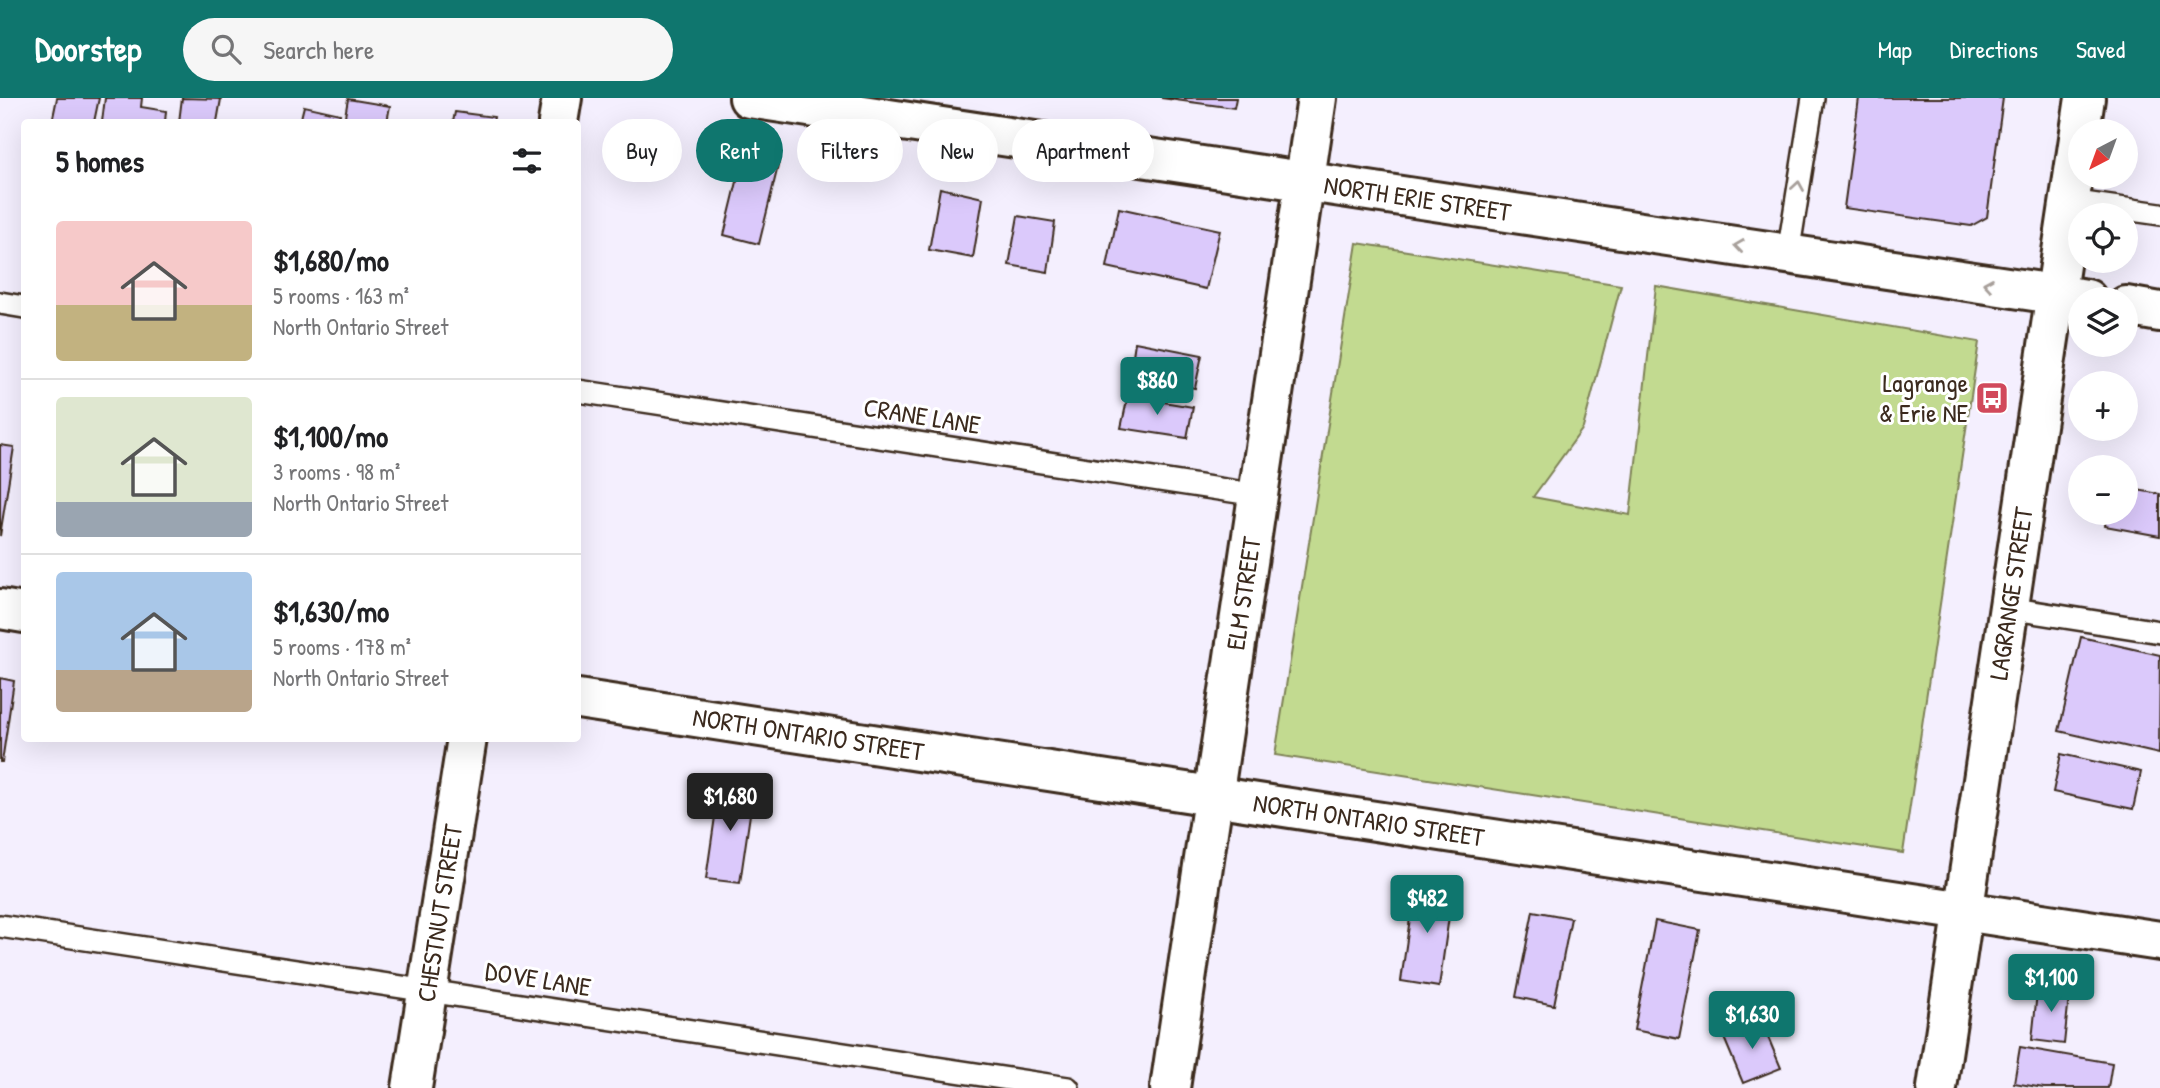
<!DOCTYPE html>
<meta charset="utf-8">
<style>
body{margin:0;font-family:"Patrick Hand",sans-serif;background:#f6f6f6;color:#202124;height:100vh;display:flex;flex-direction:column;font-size:26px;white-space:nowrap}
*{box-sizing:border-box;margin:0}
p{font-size:23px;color:#757577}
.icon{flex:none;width:38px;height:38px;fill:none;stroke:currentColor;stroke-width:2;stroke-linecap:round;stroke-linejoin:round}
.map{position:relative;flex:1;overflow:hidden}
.details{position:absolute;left:21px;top:21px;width:560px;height:623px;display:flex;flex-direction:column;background:#fff;border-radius:7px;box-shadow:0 7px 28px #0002}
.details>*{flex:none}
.guide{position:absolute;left:602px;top:21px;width:665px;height:63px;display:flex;gap:14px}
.needle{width:46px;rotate:221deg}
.buttons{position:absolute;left:2068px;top:21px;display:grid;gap:14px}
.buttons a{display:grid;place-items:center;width:70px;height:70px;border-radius:50%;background:#fff;box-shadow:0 7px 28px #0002;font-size:35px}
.price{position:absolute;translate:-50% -60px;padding:0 16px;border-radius:7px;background:#0f766e;color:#fff;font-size:23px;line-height:46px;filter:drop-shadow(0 2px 4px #0008)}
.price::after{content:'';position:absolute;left:50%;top:42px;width:21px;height:16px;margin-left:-10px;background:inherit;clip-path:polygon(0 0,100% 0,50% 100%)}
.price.selected{background:#222;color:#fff}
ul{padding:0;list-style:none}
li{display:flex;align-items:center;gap:21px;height:175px;padding:0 35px}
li+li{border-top:2px solid #e0e0e0}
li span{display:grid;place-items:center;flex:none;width:196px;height:140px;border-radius:7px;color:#555}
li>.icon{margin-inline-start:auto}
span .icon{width:84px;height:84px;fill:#fffc;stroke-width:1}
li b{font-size:30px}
h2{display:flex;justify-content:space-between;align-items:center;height:84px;padding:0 35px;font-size:30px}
.pill{padding:0 24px;border-radius:32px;background:#fff;box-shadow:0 7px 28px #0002;font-size:24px;line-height:63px}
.pill.selected{background:#0f766e;color:#fff}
header{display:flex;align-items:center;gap:42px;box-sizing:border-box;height:98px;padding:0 35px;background:#0f766e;color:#fff}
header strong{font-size:33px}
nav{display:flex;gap:38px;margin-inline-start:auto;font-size:24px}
.search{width:490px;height:63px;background:#f6f6f6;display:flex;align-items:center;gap:18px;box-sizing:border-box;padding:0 24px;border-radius:38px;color:#757577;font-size:26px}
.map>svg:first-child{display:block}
</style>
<header>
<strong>Doorstep</strong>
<div class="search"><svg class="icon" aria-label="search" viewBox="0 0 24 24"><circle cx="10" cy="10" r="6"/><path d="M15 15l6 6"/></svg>Search here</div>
<nav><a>Map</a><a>Directions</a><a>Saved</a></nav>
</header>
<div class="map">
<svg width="2160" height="990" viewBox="0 0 2160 990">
<rect width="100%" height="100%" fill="#f4effe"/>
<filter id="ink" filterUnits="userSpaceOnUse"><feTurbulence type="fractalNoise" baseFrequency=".0143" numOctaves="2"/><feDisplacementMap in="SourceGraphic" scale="14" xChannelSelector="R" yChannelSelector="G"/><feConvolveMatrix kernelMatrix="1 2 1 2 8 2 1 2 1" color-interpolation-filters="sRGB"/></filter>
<g filter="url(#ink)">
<polygon fill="#c2da90" stroke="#7e8257" stroke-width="2" points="1357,145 1621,187 1583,330 1533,399 1630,417 1656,188 1979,244 1903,755 1275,657"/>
<g fill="#dbc9fb" stroke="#3b2a1e" stroke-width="2">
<polygon points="57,0 99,0 94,24 52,24"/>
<polygon points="105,0 142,0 141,9 166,13 165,24 102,24"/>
<polygon points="182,0 221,1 217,24 179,24"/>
<polygon points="1161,0 1236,0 1234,10"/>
<polygon points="1859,0 2003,0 1987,119 1971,128 1844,110"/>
<polygon points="348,1 390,8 387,24 344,24"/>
<polygon points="304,8 340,16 338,24 300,24"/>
<polygon points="455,14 494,19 493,24 453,24"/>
<polygon points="744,55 779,64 759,146 724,137"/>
<polygon points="940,90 983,100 973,160 929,152"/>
<polygon points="1119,110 1220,132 1206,191 1107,169"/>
<polygon points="1018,118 1055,124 1048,174 1009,167"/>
<polygon points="1135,244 1202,257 1195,290 1130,278"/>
<polygon points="1128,298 1193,309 1187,340 1121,330"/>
<polygon points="0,347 14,349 0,438"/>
<polygon points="2126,390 2160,396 2160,438 2105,428 2107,415 2126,415"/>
<polygon points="2081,539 2160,557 2159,656 2059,633"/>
<polygon points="0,580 14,583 2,664 0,664"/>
<polygon points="2061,656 2141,674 2133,711 2053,694"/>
<polygon points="720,684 754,689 740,785 706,781"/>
<polygon points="1415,785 1453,790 1439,889 1401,883"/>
<polygon points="1533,813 1571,820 1554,907 1516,899"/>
<polygon points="1655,823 1700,832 1679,941 1634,932"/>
<polygon points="2038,885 2070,889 2064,946 2032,942"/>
<polygon points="1760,920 1781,970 1743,985 1722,935"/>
<polygon points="2020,949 2112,965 2108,990 2044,990 2014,985"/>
</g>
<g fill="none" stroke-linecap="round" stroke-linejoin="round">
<defs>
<g id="service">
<polyline points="2070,103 2160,116"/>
<polyline points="1788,156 1813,0"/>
<polyline points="0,205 24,209"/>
<polyline points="578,293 1258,397"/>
<polyline points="2008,510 2160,534"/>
<polyline points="0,828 1068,990"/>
</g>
<g id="minor">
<polyline points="558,24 562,0"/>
<polyline points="0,511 24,515"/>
<path id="s1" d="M578,601L2160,843"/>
<path id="s2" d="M412,990L467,640"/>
<path id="s3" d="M1170,990L1317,0"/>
</g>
<g id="tertiary">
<path id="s4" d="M749,0L2087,201"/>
<polyline points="2126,208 2160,214"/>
</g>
<g id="secondary">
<path id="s5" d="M1937,990L2085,0"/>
</g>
</defs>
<use href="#service" stroke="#3b2a1e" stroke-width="26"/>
<use href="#minor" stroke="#3b2a1e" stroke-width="44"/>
<use href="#tertiary" stroke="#3b2a1e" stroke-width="44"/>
<use href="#secondary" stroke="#3b2a1e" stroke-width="44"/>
<use href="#service" stroke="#fff" stroke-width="21"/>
<use href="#minor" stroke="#fff" stroke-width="38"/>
<use href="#tertiary" stroke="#fff" stroke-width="38"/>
<use href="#secondary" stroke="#fff" stroke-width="38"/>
</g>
<defs><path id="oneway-chevron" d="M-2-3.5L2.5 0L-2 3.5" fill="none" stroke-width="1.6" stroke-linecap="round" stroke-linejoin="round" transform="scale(1.75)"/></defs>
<g stroke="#a79f9a">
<use href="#oneway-chevron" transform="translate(1798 88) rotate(-81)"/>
<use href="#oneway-chevron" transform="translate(1739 148) rotate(-172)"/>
<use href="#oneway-chevron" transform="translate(1988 186) rotate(-171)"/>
</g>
</g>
<defs>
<symbol id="bus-square" viewBox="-11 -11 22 22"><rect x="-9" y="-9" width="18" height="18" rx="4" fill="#d1495b" stroke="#fff"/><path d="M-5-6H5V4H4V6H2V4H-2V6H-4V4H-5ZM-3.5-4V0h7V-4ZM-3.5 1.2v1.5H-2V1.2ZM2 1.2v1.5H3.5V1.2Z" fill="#fff"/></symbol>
</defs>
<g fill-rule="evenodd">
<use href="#bus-square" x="1973" y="281" width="38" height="38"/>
</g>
<g text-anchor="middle" stroke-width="6" stroke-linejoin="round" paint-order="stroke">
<g font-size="26" fill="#3b2a1e" stroke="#fff">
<text dy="9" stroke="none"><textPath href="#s4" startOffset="676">NORTH ERIE STREET</textPath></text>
<text transform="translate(922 318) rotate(9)" y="9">CRANE LANE</text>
<text dy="9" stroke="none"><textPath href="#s3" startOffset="500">ELM STREET</textPath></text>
<text dy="9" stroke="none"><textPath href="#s5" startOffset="500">LAGRANGE STREET</textPath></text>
<text dy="9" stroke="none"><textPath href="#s1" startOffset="233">NORTH ONTARIO STREET</textPath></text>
<text dy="9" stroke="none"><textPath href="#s1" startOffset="800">NORTH ONTARIO STREET</textPath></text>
<text dy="9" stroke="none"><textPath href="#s2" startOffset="177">CHESTNUT STREET</textPath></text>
<text transform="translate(538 881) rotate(9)" y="9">DOVE LANE</text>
</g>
<g font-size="26" fill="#3b2a1e" stroke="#fff" text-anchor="end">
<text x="1968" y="294">Lagrange<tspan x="1968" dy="30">&amp; Erie NE</tspan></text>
</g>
</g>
</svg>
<div class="buttons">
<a><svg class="needle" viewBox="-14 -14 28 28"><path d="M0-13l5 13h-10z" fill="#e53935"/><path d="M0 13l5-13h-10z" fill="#757577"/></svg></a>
<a><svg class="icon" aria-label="locate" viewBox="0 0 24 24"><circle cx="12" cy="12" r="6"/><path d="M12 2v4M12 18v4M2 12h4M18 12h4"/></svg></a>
<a><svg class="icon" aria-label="layers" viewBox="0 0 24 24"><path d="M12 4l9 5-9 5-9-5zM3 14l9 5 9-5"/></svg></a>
<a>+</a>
<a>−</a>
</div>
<b class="price" style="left:1157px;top:319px">$860</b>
<b class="price selected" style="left:730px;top:735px">$1,680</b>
<b class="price" style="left:1427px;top:837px">$482</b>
<b class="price" style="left:2051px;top:916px">$1,100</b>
<b class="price" style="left:1752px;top:953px">$1,630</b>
<div class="guide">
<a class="pill">Buy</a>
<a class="pill selected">Rent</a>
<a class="pill">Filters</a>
<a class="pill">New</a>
<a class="pill">Apartment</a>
</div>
<section class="details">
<h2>5 homes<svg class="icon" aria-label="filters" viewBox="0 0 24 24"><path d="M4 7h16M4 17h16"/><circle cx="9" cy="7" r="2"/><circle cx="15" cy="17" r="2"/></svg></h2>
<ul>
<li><span style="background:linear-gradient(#f6c9c9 60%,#c2b280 0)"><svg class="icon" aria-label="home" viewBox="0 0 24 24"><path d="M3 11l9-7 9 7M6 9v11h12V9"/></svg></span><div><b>$1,680/mo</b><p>5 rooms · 163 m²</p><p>North Ontario Street</p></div></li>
<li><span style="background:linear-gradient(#dfe7d0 75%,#9aa5b1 0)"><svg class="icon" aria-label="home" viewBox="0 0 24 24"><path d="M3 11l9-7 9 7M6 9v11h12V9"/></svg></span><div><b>$1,100/mo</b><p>3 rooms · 98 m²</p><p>North Ontario Street</p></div></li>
<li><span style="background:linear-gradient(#a9c7e8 70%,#b9a48a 0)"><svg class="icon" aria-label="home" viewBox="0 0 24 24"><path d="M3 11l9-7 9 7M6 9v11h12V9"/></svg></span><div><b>$1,630/mo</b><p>5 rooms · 178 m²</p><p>North Ontario Street</p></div></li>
</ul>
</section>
</div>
